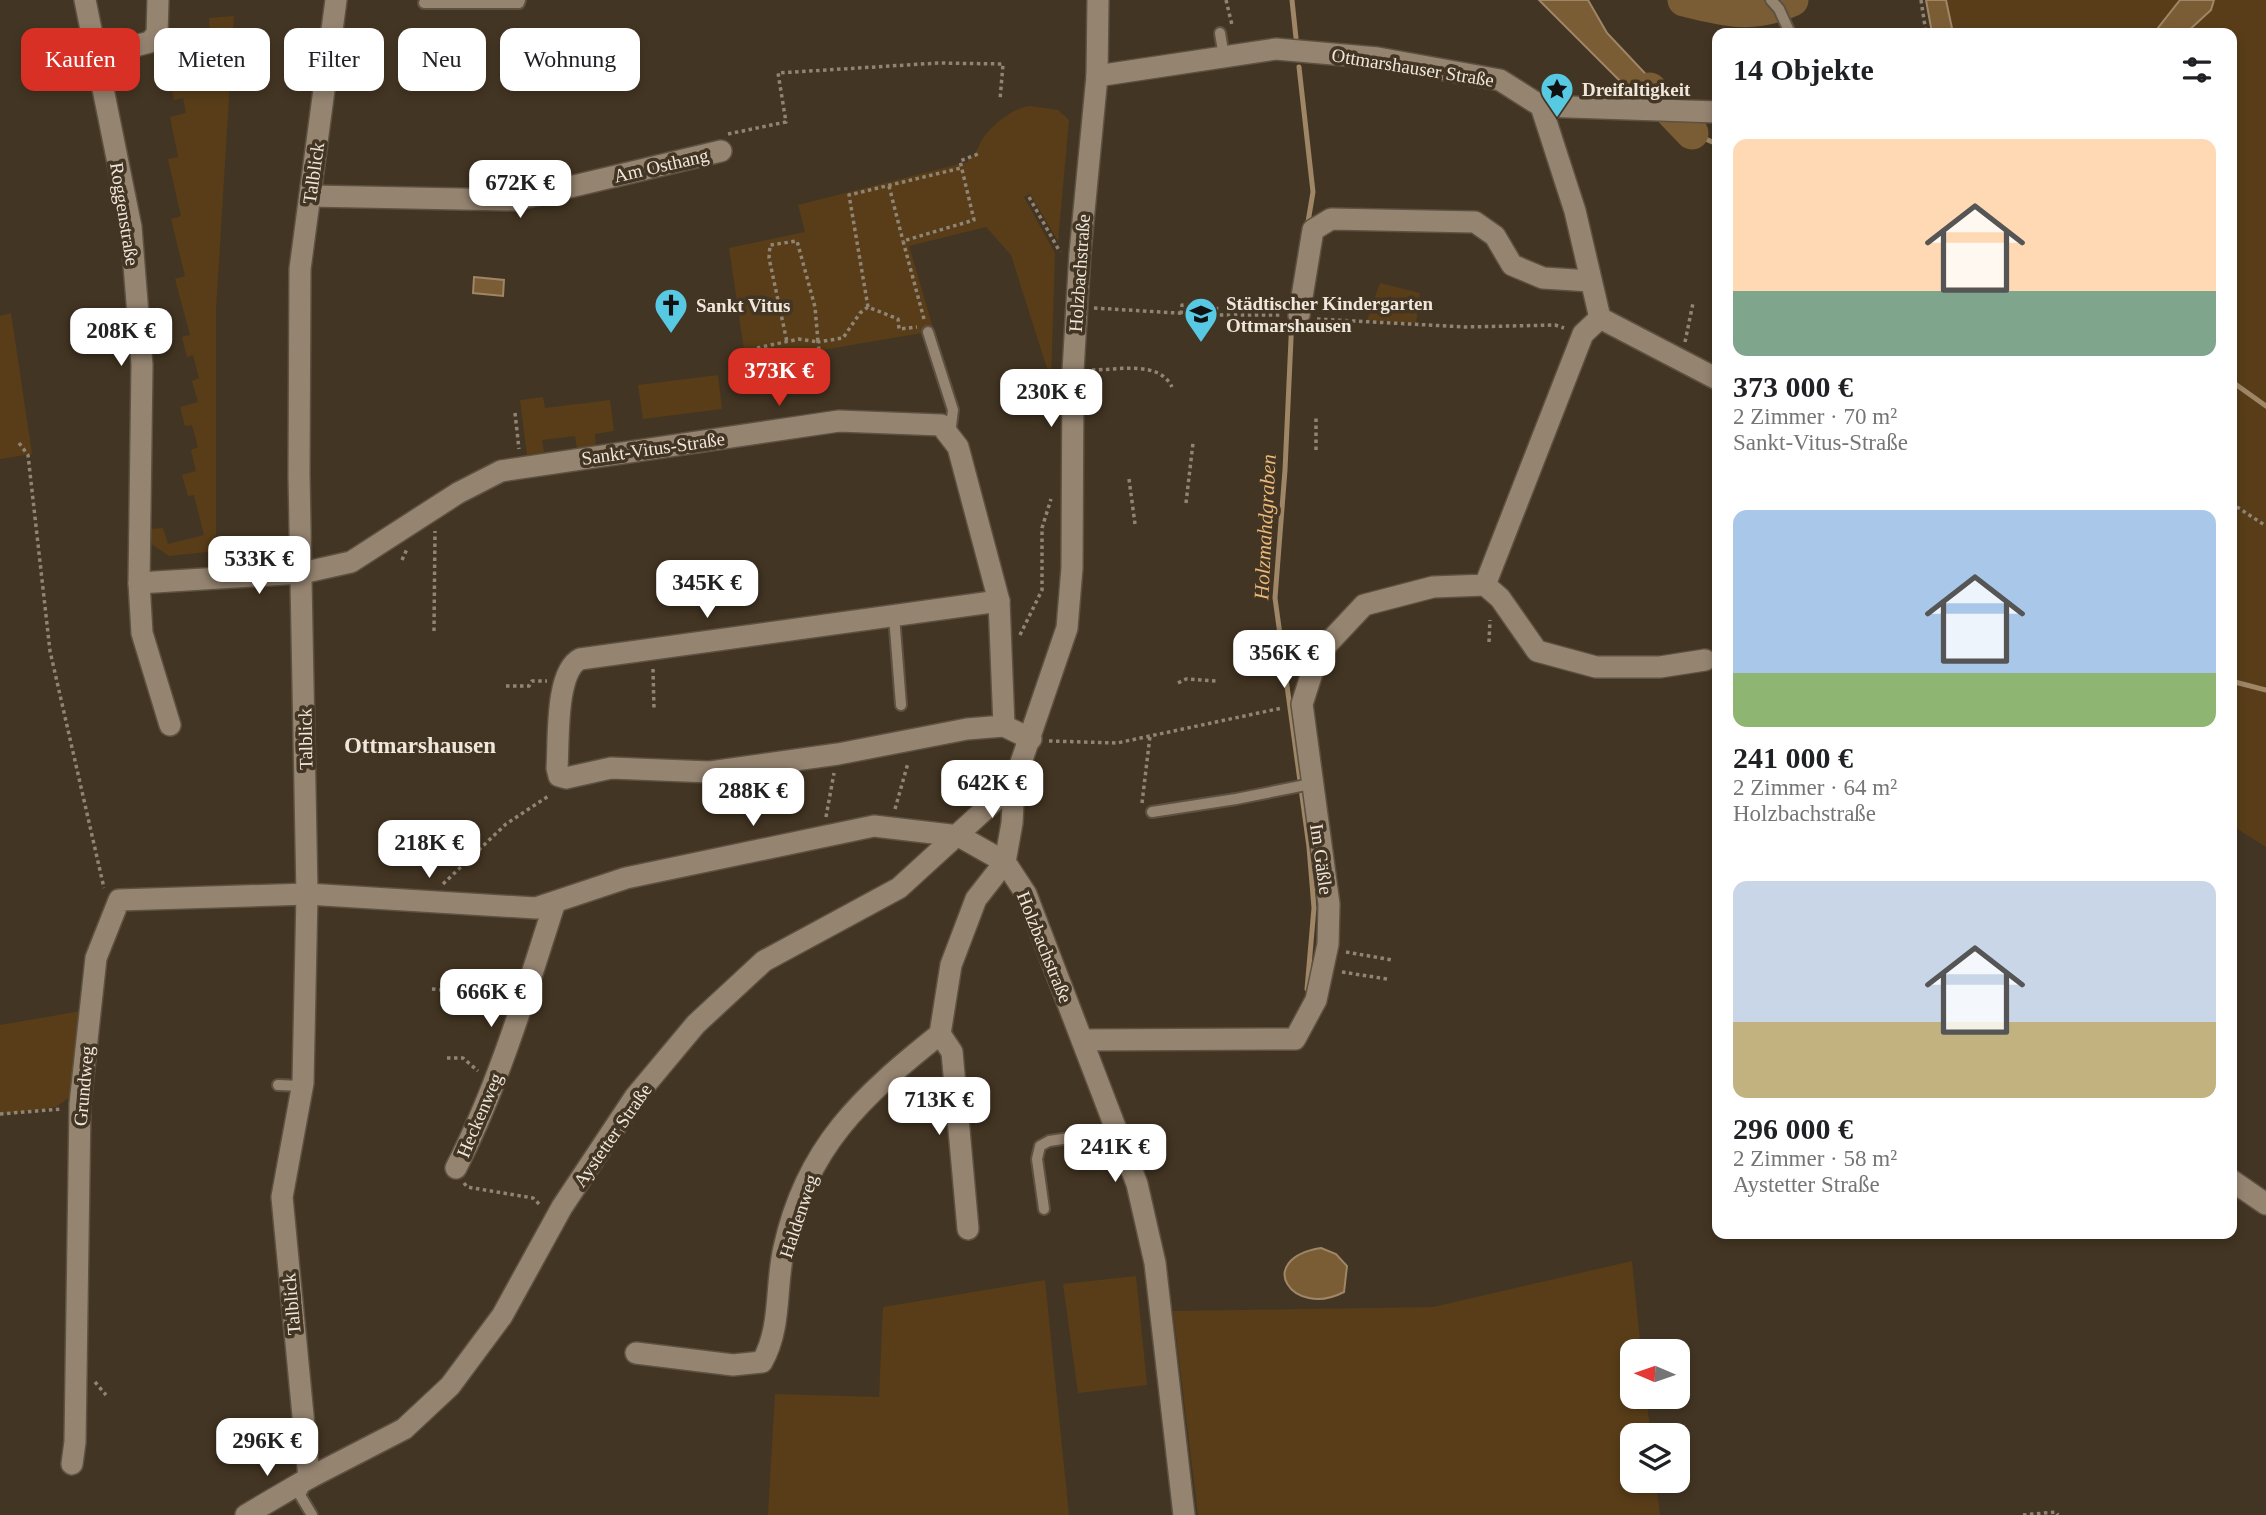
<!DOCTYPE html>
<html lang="de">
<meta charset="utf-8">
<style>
body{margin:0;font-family:"Times New Roman",serif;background:#f2f2f2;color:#202124;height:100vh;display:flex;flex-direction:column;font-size:26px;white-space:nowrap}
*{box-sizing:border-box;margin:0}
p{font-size:23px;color:#757577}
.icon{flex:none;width:38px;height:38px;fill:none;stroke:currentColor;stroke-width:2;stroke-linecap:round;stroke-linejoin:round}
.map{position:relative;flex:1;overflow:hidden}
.side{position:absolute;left:1712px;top:28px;width:525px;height:1211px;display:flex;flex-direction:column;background:#fff;border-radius:14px;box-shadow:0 4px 10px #0003}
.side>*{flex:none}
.guide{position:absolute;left:21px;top:28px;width:665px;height:63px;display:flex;gap:14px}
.needle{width:46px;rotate:272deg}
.buttons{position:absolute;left:1620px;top:1339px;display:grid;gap:14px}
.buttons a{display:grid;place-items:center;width:70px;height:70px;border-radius:14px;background:#fff;box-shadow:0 4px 10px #0003;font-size:35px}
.price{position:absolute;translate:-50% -60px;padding:0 16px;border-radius:14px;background:#fff;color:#222;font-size:23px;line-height:46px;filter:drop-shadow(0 2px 4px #0008)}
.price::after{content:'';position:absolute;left:50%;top:42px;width:21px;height:16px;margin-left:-10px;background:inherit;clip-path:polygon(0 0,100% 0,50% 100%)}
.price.current{background:#d93025;color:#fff}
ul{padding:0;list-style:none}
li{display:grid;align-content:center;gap:14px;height:371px;padding:0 21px}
li span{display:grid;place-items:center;height:217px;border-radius:14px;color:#555}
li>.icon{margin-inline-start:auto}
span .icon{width:126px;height:126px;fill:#fffc;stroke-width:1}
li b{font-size:30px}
h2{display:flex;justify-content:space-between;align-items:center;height:84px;padding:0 21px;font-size:30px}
.tag{padding:0 24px;border-radius:14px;background:#fff;box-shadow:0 4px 10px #0003;font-size:24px;line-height:63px}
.tag.current{background:#d93025;color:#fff}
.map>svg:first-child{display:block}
</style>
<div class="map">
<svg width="2266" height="1515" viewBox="0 0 2266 1515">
<rect width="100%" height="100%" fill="#433523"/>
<g fill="#583d18">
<polygon points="1946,0 2180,0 2154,33 1953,33"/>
<polygon points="2214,0 2266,0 2266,847 2231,825 2231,33 2186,33 2211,10"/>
<polygon points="234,16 216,309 216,551 169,556 150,543 147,529 163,528 168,544 204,535 194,495 188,496 182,475 196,471 191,450 198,447 192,425 185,426 180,407 198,402 192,381 199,378 193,355 187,357 182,337 190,335 175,279 185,276 171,219 181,216 168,159 178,157 170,117 186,113 183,98 174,100 164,53 177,47 210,44 209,18"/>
<path d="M1030,106L1058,110L1069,120L1058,241L1030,194L1024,197L1055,253L1051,381L1011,255L986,227L909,246L934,331L746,363L729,248L805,232L798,205L967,162C978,153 978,144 986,134C997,121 1014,108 1030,106Z"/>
<polygon points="1380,283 1420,293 1416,323 1367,320"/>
<polygon points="11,313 32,454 0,459 0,316"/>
<polygon points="718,375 722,409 643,419 638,385"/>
<polygon points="543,397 545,408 610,400 614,431 595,434 596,447 577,449 575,436 542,440 544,452 527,455 520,400"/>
<polygon points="81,1011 74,1094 56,1107 0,1115 0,1025"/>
<polygon points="1632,1261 1641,1351 1633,1351 1633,1396 1646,1397 1651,1435 1633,1435 1633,1480 1656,1481 1660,1515 1198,1515 1173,1311 1433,1307"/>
<polygon points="1136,1276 1147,1385 1078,1393 1063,1284"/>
<polygon points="1045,1280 1069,1515 768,1515 775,1394 879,1397 883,1307"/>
</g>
<g fill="#7b5d35" stroke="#9e8667" stroke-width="2">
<polygon points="1539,0 1588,0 1607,33 1671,101 1639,100"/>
<polygon points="1926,0 1946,0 1953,33 1932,33"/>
<polygon points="2180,0 2214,0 2211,10 2186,33 2154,33"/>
<polygon points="474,277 504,280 503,296 473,293"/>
<path d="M1321,1248L1336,1254L1347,1266L1344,1292C1292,1319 1253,1259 1321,1248Z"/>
</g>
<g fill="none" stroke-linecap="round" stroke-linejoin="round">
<g stroke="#9e8667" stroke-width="5">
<polyline points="1292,0 1296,38"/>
<polyline points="1299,67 1313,192 1307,228"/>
<polyline points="1692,133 1717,144"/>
<polyline points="1292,317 1285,470 1275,598 1309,847 1314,908 1307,989"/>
<polyline points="2231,381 2266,406"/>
<polyline points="2231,681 2266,690"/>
</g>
<g stroke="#7b5d35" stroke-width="33">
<path d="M1684,0C1724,10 1753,18 1792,0"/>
<polyline points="1650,89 1692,133"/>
</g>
<defs>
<g id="service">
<polyline points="1771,0 1779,9 1790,33"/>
<polyline points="424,3 519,3 520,0"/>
<polyline points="1220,33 1224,57"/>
<polyline points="928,332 953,410 950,434"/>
<polyline points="894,616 901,705"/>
<polyline points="1152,812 1236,799 1311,784"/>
<polyline points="278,1085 302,1086"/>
<polyline points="1044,1209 1037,1159 1040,1146 1049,1141 1118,1131"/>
<polyline points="306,1483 300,1495 312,1515"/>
</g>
<g id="minor">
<polyline points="85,0 131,227 142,365 139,583 142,633 170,725"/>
<polyline points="1098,0 1097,76 1080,253 1073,371 1072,568 1067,628 1014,783 1012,823 1005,862 1026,894 1137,1184 1155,1263 1184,1515"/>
<polyline points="97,56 150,42 157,34 158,0"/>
<polyline points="1097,76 1276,49 1378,58 1500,80 1541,106 1575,211 1600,318 1717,379"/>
<polyline points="1541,106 1717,112"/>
<polyline points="310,196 515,200 721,151"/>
<polyline points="1299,315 1313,230 1331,219 1475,222 1495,236 1512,265 1543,278 1591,281"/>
<polyline points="139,583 302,573 351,562 458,493 501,471 839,421 941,425 958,447 999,601 1004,726 1031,739"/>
<polyline points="1485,585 1500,598 1537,651 1596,667 1660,667 1705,660"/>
<path d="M999,601L580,659C555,672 559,741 557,768L559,776L566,778L611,768L710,772L838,754L967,729L1004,726"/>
<polyline points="940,1034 952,1052 968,1229"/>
<polyline points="1082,1040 1295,1039 1316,1000 1328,944 1329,904 1302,704 1318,654 1364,605 1433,587 1485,585 1583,334 1600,318"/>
<path d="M456,1168C499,1084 526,992 555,902"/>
<polyline points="2231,1180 2266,1204"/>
<path d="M636,1353L733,1365L762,1362C782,1327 775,1286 784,1248C806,1147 862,1096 940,1034L951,965L976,899L1005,862"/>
<polyline points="72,1464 75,1442 80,1104 96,958 119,900 307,894 536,908 626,878 874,826 959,836 1005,862"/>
<polyline points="309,1478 282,1197 303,1083 307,894 299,475 300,269 336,0"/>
<polyline points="246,1515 309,1478 404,1429 450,1386 502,1316 562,1207 635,1097 696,1024 764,961 899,888 1014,783"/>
</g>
</defs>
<use href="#service" stroke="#5d5141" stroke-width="14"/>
<use href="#minor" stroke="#5d5141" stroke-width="24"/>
<g stroke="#908475" stroke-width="3.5" stroke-dasharray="3.5 3.5" stroke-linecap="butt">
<polyline points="1226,0 1232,25"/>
<polyline points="1921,0 1926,33"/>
<polyline points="348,41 354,41 356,76 380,74"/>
<polyline points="728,134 786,122 778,73 938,63 1003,64 1000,100"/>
<polyline points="889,186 903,241"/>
<polyline points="1029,197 1060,252"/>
<polyline points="868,307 849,195 961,168"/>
<polyline points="1094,308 1210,315 1282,315"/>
<polyline points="1181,314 1182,305 1221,309"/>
<polyline points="924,319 903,241 974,220 960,161 978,154"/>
<polyline points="1317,319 1465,327 1555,325 1564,328"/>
<polyline points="1685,342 1693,303"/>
<polyline points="757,348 799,339 818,342 815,307 797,241 770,245 769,258 787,342"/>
<polyline points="819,350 818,342 843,338 860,313 868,307 898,319 899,329 917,327"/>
<path d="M1092,370C1118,370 1159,360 1172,387"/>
<polyline points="515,413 519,449"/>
<polyline points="19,443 28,455 50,651 104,888"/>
<polyline points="1316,450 1316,418"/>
<polyline points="1129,479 1135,524"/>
<polyline points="1186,503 1193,443"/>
<polyline points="2231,503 2266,526"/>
<polyline points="402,560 407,549"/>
<polyline points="434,631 435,531"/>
<polyline points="1020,635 1042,590 1042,528 1051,499"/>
<polyline points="1489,642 1490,620"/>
<polyline points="653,669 654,709"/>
<polyline points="1178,683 1186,679 1216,681"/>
<polyline points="506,686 529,686 532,681 547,681"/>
<polyline points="1049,741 1117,743 1282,708"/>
<polyline points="1142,803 1150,736"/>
<polyline points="895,809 908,763"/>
<polyline points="826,817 834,773"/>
<polyline points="443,884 506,824 550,795"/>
<polyline points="1346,952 1392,960"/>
<polyline points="1342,972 1387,979"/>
<polyline points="432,989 495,995 495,1011 501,1012"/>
<polyline points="447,1058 463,1058 478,1071"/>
<polyline points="0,1114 61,1109"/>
<polyline points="464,1183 467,1187 533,1198 541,1206"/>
<polyline points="95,1382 106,1395"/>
<polyline points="2023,1515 2056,1512 2058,1515"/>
</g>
<use href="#service" stroke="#958470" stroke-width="10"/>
<use href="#minor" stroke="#958470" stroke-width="21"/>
</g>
<defs>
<symbol id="sight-pin" viewBox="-11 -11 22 30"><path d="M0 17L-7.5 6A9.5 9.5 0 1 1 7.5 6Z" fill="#57c9e2" stroke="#433523"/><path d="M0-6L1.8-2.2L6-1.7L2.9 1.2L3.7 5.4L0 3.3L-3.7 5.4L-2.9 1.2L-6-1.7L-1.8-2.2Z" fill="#111"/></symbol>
<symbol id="church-pin" viewBox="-11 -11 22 30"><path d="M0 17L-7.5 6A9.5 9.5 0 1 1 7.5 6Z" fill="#57c9e2" stroke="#433523"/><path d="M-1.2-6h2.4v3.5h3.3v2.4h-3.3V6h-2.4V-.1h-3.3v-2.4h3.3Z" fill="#111"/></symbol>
<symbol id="school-pin" viewBox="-11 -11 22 30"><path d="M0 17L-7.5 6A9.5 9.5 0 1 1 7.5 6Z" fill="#57c9e2" stroke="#433523"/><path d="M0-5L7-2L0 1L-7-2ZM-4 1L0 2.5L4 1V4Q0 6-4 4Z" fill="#111"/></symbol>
</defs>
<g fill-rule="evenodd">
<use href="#sight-pin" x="1538" y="70" width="38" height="52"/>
<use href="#church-pin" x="652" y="286" width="38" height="52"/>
<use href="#school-pin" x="1182" y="295" width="38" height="52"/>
</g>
<g text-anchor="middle" stroke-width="7" stroke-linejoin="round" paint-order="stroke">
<g font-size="19" fill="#f0e7dc" stroke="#433523">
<text transform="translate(1413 67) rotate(9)" y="7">Ottmarshauser Straße</text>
<text transform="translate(661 165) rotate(-13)" y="7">Am Osthang</text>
<text transform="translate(313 173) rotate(-82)" y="7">Talblick</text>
<text transform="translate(125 214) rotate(81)" y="7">Roggenstraße</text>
<text transform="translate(1079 273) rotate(-86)" y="7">Holzbachstraße</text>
<text transform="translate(653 448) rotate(-8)" y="7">Sankt-Vitus-Straße</text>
<text transform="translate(305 739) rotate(-91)" y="7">Talblick</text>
<text transform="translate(1322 859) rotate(82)" y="7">Im Gäßle</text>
<text transform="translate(1045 947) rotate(68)" y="7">Holzbachstraße</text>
<text transform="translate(83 1086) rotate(-85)" y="7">Grundweg</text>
<text transform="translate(479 1115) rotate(-67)" y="7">Heckenweg</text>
<text transform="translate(612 1135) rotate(-55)" y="7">Aystetter Straße</text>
<text transform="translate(798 1216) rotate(-72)" y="7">Haldenweg</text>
<text transform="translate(291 1304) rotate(-95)" y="7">Talblick</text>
</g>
<g font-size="19" font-weight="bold" fill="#f0e7dc" stroke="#433523" text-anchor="start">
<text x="1582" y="96">Dreifaltigkeit</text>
<text x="1226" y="310">Städtischer Kindergarten<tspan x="1226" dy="22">Ottmarshausen</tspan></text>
<text x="696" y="312">Sankt Vitus</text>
</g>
<g font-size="21" font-style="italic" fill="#e9b87a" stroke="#433523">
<text transform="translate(1265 527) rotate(-87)" y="7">Holzmahdgraben</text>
</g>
<g font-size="23" font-weight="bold" fill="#f0e7dc" stroke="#433523">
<text x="420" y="753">Ottmarshausen</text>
</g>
</g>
</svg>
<div class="buttons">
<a><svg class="needle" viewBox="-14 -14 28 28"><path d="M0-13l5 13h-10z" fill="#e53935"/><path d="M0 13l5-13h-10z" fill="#757577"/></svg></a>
<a><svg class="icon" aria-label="layers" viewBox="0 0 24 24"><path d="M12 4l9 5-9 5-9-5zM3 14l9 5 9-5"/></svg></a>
</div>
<b class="price" style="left:520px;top:220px">672K €</b>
<b class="price" style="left:121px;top:368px">208K €</b>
<b class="price current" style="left:779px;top:408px">373K €</b>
<b class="price" style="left:1051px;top:429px">230K €</b>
<b class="price" style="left:259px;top:596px">533K €</b>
<b class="price" style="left:707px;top:620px">345K €</b>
<b class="price" style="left:1284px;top:690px">356K €</b>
<b class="price" style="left:992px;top:820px">642K €</b>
<b class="price" style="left:753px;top:828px">288K €</b>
<b class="price" style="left:429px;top:880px">218K €</b>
<b class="price" style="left:491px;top:1029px">666K €</b>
<b class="price" style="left:939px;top:1137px">713K €</b>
<b class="price" style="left:1115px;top:1184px">241K €</b>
<b class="price" style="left:267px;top:1478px">296K €</b>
<div class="guide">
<a class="tag current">Kaufen</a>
<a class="tag">Mieten</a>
<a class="tag">Filter</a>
<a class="tag">Neu</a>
<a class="tag">Wohnung</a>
</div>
<section class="side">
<h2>14 Objekte<svg class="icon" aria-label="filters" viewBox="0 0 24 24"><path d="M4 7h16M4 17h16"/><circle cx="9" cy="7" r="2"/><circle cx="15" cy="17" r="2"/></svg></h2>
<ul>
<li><span style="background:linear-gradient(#ffd9b3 70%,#7fa58c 0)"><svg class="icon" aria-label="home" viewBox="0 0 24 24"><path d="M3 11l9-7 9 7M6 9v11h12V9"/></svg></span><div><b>373 000 €</b><p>2 Zimmer · 70 m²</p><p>Sankt-Vitus-Straße</p></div></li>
<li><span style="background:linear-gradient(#a9c7e8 75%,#8fb573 0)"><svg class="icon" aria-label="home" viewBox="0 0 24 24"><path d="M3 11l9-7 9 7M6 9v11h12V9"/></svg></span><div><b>241 000 €</b><p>2 Zimmer · 64 m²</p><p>Holzbachstraße</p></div></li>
<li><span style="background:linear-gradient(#c9d6e8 65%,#c2b280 0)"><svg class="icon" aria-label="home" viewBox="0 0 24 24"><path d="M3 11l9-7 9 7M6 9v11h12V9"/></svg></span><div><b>296 000 €</b><p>2 Zimmer · 58 m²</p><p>Aystetter Straße</p></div></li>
</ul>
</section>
</div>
